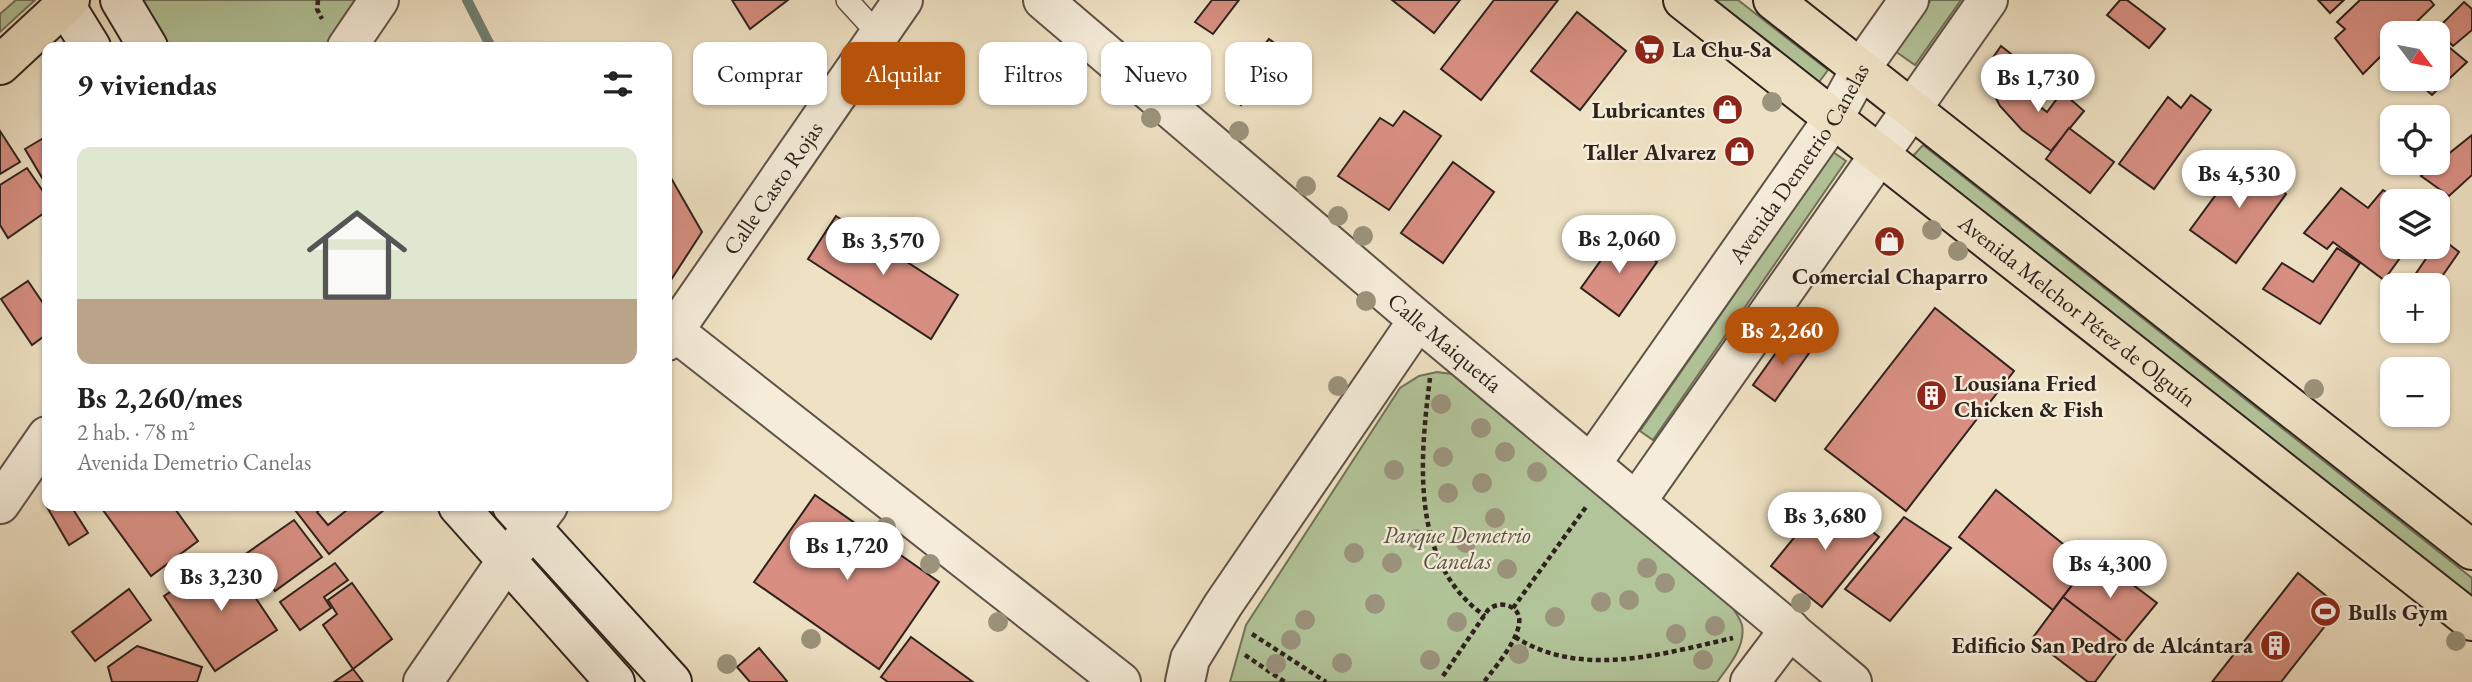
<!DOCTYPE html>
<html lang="es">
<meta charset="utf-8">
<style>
body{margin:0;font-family:"EB Garamond",serif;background:#f2f2f2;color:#222;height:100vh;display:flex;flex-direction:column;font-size:26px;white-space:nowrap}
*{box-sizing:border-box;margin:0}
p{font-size:23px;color:#767676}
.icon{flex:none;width:38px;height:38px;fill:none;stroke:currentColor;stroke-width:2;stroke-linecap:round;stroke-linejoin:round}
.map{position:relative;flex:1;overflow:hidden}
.details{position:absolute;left:42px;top:42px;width:630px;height:469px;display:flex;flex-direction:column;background:#fff;border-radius:14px;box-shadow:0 2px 5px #0004}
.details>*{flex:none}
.top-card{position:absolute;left:693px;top:42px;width:665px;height:63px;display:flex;gap:14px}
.needle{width:46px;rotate:122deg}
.fabs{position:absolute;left:2380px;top:21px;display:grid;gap:14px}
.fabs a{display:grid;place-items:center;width:70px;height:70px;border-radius:14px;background:#fff;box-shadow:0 2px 5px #0004;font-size:35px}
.price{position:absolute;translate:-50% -60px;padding:0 16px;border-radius:24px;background:#fff;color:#222;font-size:23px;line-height:46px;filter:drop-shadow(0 2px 4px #0008)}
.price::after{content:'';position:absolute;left:50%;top:42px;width:21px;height:16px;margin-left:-10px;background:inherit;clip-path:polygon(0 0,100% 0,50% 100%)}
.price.active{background:#b45309;color:#fff}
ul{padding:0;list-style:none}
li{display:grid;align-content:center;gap:14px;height:371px;padding:0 35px}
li+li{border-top:2px solid #e0e0e0}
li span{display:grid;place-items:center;height:217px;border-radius:14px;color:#555}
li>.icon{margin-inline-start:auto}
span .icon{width:126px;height:126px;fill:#fffc;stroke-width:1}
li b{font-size:30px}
h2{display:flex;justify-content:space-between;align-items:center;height:84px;padding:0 35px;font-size:30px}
.tag{padding:0 24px;border-radius:14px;background:#fff;box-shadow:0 2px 5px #0004;font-size:24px;line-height:63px}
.tag.active{background:#b45309;color:#fff}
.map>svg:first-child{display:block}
</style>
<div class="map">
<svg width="2472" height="682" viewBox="0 0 2472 682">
<rect width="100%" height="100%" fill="#efe2c4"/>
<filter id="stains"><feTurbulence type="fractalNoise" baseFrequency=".00286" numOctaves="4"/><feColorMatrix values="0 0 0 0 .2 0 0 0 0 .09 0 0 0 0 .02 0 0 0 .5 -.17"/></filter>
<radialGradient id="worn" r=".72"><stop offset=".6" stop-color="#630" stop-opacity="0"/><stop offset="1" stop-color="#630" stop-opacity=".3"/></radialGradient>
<g fill="#b2c499" stroke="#70735b" stroke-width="2">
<polygon points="16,0 35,0 0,32 0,14"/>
<polygon points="143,0 360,0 328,47 168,47 145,8"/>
<polygon points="1714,0 1738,0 1828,70 1819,82"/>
<polygon points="1931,0 1961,0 1915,65 1895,51"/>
<polygon points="1923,145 2472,578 2472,597 1913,156"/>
<polygon points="1833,152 1846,161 1653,440 1640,431"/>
<path d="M1437,372L1459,375L1731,604C1734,611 1740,618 1742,625C1746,646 1729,666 1717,682H1230L1246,625L1400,388L1419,376Z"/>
</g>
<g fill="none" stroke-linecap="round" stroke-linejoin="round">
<polyline stroke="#6f8076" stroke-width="10" points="467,0 491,47"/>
</g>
<g fill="#d88f82" stroke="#2e221d" stroke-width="2">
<polygon points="732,0 788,0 750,29"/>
<polygon points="1212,0 1239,0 1213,34 1195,22"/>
<polygon points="1392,0 1460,0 1434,33"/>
<polygon points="1494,0 1558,0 1481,100 1441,69"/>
<polygon points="2120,0 2127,0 2165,29 2149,48 2107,15"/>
<polygon points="2318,0 2344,0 2330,13"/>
<polygon points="2360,0 2430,0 2434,5 2405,33 2392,33 2392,45 2363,74 2335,38 2345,29 2337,22"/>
<polygon points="2464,2 2472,9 2472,30 2453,46 2436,30"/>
<polygon points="1577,12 1626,51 1580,110 1531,71"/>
<polygon points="1269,39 1285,51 1241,105 1226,93"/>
<polygon points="2001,46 2020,61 2007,81 1989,85 1988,70 1992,59"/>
<polygon points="2450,48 2467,62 2432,95 2417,82 2420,79 2438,79 2438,60"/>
<polygon points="2007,81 2047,112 2062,92 2084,111 2051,151 2022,130 2000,106 1989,85"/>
<polygon points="2191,95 2211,110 2154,189 2119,164 2168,97 2181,108"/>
<polygon points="1404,111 1441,136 1389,210 1338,176 1380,118 1393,126"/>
<polygon points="2069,128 2114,162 2090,193 2046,159"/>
<polygon points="0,131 20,162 0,174"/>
<polygon points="2472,135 2472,175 2449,196 2421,176"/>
<polygon points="47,136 47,186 25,149"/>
<polygon points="2245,155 2286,194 2236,263 2190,230"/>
<polygon points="1453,162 1494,192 1443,263 1401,233"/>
<polygon points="27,168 47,197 47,211 8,238 0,225 0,185"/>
<polygon points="667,171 702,232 667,286"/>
<polygon points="2341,188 2368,208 2383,190 2400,201 2392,201 2392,247 2408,247 2384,280 2333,242 2327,249 2304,233"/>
<polygon points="836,216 958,295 931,339 808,259"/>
<polygon points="1619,235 1657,262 1619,316 1581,288"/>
<polygon points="2441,238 2459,252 2436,285 2408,285 2434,247 2438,247"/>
<polygon points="2337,248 2360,263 2320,324 2263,289 2282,263 2313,282"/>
<polygon points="28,281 47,309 47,334 32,345 1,299"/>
<polygon points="1935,308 2014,371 1906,511 1825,449"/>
<polygon points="1790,333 1812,349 1775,401 1753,385"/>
<polygon points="1996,490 2088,564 2053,610 1959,537"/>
<polygon points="815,495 939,582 879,669 754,582"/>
<polygon points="1828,496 1879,537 1822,607 1771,566"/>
<polygon points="49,506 71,506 88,533 69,545 47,507"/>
<polygon points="100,506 173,506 198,541 151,576"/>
<polygon points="292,506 324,506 317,512 328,525 352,506 389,506 329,554"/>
<polygon points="1904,517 1951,548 1890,621 1845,589"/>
<polygon points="294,520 322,557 275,591 247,553"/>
<polygon points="227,555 277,630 215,671 164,596"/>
<polygon points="2095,556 2157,603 2124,643 2063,597"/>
<polygon points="335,563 348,580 324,597 331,608 300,630 280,602"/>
<polygon points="2298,573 2340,607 2281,682 2212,682"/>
<polygon points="352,583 392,639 353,669 323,625 337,614 328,600"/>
<polygon points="129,589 151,620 95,661 72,632"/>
<polygon points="2063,597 2124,643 2095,682 2088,682 2032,639"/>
<polygon points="911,637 973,682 888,682 881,677"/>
<polygon points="137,646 202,667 197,682 112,682 108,667"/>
<polygon points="759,648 787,681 787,682 750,682 737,667"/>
<polygon points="353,669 363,682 334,682"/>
</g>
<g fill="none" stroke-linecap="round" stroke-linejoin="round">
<defs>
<polyline id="lane" points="847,0 879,35"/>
<g id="street">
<path id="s1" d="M1043,0L1418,320L1852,682"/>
<polyline points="347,47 379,0"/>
<polyline points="674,331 1121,682"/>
<path id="s2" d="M667,341L903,0"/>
<path id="s3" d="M1591,464L1833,119L1861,68L1909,0"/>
<polyline points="1636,502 1988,0"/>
<polyline points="0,504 47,436"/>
<polyline points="423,682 507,560 548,506"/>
<polyline points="1185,682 1190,659 1223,605 1418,320"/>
<polyline points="1750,682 1790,629"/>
</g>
<g id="secondary">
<polyline points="62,0 91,47"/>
<polyline points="120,0 148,47"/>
<polyline points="458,506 615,682"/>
<polyline points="512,506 672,682"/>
</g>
<polyline id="primary" points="0,65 70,0"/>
<g id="highway">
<path id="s4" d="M1683,0L2472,621"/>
<polyline points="1773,0 2472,550"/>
</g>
</defs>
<use href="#lane" stroke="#5e5247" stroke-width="24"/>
<use href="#street" stroke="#5e5247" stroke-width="42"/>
<use href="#secondary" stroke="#2e221d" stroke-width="42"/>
<use href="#primary" stroke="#2e221d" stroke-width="42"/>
<use href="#highway" stroke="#2e221d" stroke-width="42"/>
<g stroke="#2e221d" stroke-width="4.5" stroke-dasharray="5 3.5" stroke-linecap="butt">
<polyline points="318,0 317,9 322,19"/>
<path d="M1430,378C1420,458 1409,563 1485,616"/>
<polyline points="1513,608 1586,507"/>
<polyline points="1252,634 1326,682"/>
<path d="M1515,637C1582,679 1661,654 1733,638"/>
<polyline points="1245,655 1285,682"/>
<path d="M1443,676L1488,610C1494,605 1501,603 1509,606C1539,618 1495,667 1484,682"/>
</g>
<use href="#lane" stroke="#f5ecd9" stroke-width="21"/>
<use href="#street" stroke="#f5ecd9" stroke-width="38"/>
<use href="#secondary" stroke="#f5ecd9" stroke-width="38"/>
<use href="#primary" stroke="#efe2c4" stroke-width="38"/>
<use href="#highway" stroke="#efe2c4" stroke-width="38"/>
</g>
<g fill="#9b937c">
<circle cx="1772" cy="102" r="10"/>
<circle cx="1151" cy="118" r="10"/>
<circle cx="1239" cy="131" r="10"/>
<circle cx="1306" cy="186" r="10"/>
<circle cx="1338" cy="216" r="10"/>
<circle cx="1932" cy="230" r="10"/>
<circle cx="1363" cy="236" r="10"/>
<circle cx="1958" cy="251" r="10"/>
<circle cx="1366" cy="301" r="10"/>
<circle cx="1338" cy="386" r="10"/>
<circle cx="2314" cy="389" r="10"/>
<circle cx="1441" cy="404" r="10"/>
<circle cx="1481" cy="428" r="10"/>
<circle cx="1505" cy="452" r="10"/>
<circle cx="1443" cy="457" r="10"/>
<circle cx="1394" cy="470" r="10"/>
<circle cx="1537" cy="472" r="10"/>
<circle cx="1482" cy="483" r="10"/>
<circle cx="1448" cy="493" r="10"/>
<circle cx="1495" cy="518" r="10"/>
<circle cx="886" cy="527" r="10"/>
<circle cx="1416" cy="539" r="10"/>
<circle cx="1466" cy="543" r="10"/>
<circle cx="1354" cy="553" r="10"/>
<circle cx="1392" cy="563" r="10"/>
<circle cx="930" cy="564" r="10"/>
<circle cx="1647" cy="568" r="10"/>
<circle cx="1507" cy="569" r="10"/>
<circle cx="1665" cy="583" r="10"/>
<circle cx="1629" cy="600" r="10"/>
<circle cx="1601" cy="602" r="10"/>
<circle cx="1801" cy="603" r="10"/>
<circle cx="1375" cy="604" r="10"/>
<circle cx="1555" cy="617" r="10"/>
<circle cx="1305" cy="620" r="10"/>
<circle cx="998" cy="622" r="10"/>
<circle cx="1457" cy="622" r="10"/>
<circle cx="1715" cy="626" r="10"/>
<circle cx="1676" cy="634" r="10"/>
<circle cx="811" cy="639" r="10"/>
<circle cx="1291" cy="640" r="10"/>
<circle cx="2456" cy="641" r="10"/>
<circle cx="1519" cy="654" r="10"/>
<circle cx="1430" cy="660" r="10"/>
<circle cx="1703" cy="660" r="10"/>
<circle cx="1342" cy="663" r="10"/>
<circle cx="727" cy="664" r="10"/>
<circle cx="1276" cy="664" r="10"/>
</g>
<defs>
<symbol id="supermarket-disc" viewBox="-11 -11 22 22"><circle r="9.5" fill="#8f2418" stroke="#f5ecd9"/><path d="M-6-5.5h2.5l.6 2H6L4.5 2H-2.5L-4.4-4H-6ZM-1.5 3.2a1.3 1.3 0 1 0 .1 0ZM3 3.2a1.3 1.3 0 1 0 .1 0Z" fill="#fff"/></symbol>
<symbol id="shop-disc" viewBox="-11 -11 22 22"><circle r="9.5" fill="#8f2418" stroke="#f5ecd9"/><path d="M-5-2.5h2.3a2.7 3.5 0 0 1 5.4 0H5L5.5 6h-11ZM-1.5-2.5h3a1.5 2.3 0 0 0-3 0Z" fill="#fff"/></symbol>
<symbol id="building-disc" viewBox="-11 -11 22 22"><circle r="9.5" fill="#8f2418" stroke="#f5ecd9"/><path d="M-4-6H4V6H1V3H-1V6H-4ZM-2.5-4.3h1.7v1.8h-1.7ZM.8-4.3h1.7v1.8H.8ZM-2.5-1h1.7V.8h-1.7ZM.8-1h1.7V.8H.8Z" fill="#fff"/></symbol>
<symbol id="stadium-disc" viewBox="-11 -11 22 22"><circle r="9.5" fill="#8f2418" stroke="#f5ecd9"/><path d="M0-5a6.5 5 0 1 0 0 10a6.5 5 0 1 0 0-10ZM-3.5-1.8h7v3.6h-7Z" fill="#fff"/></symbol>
</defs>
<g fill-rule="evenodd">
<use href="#supermarket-disc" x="1632" y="32" width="35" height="35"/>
<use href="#shop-disc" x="1710" y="92" width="35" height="35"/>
<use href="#shop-disc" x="1722" y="134" width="35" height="35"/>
<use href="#shop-disc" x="1872" y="224" width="35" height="35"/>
<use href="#building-disc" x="1914" y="378" width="35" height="35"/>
<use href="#stadium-disc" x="2308" y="594" width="35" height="35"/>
<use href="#building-disc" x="2258" y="628" width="35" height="35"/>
</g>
<g text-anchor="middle" stroke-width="5" stroke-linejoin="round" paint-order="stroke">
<g font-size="23" font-weight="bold" fill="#2e221d" stroke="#f5ecd9" text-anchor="start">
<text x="1672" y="57">La Chu-Sa</text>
<text x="1705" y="118" text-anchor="end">Lubricantes</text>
<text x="1716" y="160" text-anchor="end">Taller Alvarez</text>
<text x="1890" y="284" text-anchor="middle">Comercial Chaparro</text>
<text x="1954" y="391">Lousiana Fried<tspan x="1954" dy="26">Chicken &amp; Fish</tspan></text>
<text x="2348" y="620">Bulls Gym</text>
<text x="2253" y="653" text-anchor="end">Edificio San Pedro de Alcántara</text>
</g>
<g font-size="23" fill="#2e221d" stroke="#f5ecd9">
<text dy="8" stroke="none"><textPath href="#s3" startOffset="366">Avenida Demetrio Canelas</textPath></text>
<text dy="8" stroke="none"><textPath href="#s2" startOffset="186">Calle Casto Rojas</textPath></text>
<text dy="8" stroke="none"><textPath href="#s4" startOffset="502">Avenida Melchor Pérez de Olguín</textPath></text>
<text dy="8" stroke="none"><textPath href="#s1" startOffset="528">Calle Maiquetía</textPath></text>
</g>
<g font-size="23" font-style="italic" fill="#565342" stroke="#f5ecd9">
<text x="1457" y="543">Parque Demetrio<tspan x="1457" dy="26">Canelas</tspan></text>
</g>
</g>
<rect width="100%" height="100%" filter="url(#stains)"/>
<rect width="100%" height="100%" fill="url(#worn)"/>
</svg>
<div class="fabs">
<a><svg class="needle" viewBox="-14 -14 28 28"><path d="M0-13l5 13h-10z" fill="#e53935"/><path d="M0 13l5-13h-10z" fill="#767676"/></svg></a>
<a><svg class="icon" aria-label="locate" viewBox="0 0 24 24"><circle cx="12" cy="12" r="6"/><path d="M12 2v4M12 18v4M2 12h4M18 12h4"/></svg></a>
<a><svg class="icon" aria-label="layers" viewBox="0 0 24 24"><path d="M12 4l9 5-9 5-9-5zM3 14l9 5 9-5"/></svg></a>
<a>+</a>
<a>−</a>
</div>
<b class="price" style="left:2038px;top:114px">Bs 1,730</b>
<b class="price" style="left:2239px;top:210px">Bs 4,530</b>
<b class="price" style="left:1619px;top:275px">Bs 2,060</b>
<b class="price" style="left:883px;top:277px">Bs 3,570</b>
<b class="price active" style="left:1782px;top:367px">Bs 2,260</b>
<b class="price" style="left:1825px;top:552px">Bs 3,680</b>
<b class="price" style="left:847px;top:582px">Bs 1,720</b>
<b class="price" style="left:2110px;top:600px">Bs 4,300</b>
<b class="price" style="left:221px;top:613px">Bs 3,230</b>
<div class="top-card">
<a class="tag">Comprar</a>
<a class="tag active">Alquilar</a>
<a class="tag">Filtros</a>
<a class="tag">Nuevo</a>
<a class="tag">Piso</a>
</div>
<section class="details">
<h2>9 viviendas<svg class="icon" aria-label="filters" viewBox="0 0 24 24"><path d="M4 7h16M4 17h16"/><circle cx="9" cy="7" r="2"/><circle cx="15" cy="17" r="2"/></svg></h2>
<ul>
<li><span style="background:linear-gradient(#dfe7d0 70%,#b9a48a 0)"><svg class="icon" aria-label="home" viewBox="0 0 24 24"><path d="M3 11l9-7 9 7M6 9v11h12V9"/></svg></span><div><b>Bs 2,260/mes</b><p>2 hab. · 78 m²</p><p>Avenida Demetrio Canelas</p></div></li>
</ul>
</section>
</div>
